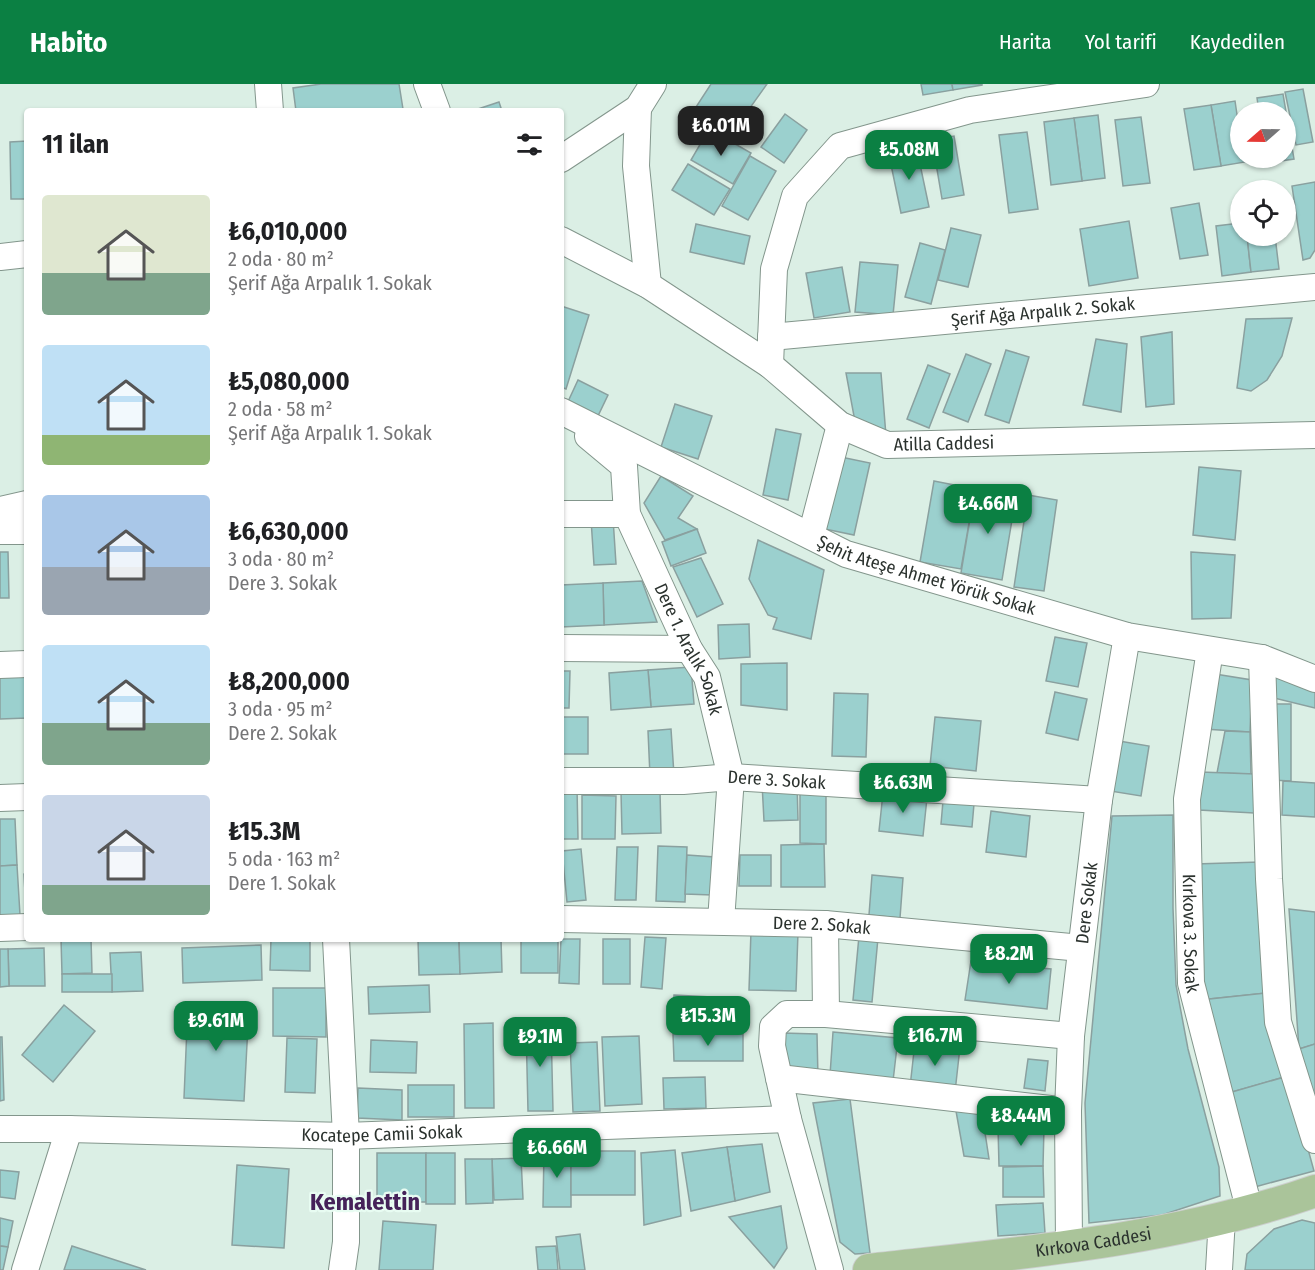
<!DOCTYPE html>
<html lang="tr">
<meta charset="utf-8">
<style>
body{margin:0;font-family:"Fira Sans Condensed",sans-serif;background:#f6f6f6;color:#202124;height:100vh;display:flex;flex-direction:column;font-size:22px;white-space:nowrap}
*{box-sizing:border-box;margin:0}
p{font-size:20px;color:#757577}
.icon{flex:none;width:33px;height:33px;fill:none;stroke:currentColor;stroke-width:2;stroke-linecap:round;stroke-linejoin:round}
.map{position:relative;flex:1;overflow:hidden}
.details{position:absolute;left:24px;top:24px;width:540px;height:834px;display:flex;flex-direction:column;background:#fff;border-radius:6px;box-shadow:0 2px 4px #0004}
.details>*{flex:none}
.needle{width:39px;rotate:250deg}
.fabs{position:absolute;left:1230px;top:18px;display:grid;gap:12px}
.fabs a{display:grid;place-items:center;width:66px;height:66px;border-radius:50%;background:#fff;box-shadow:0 2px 4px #0004;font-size:30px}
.price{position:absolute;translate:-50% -51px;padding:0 14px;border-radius:12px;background:#0b8043;color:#fff;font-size:20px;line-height:39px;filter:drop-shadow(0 2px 3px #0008)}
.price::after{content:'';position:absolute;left:50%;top:36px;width:18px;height:14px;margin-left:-9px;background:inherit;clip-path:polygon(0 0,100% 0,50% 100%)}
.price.on{background:#222;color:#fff}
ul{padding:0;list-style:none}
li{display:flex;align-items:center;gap:18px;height:150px;padding:0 18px}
li span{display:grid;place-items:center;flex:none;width:168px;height:120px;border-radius:6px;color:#555}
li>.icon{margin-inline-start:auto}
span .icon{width:72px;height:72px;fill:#fffc;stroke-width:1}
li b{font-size:26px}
h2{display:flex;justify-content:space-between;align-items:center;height:72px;padding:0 18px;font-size:26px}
header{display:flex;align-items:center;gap:36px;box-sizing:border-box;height:84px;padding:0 30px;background:#0b8043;color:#fff}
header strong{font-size:28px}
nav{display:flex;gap:33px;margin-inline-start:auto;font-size:21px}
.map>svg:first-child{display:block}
</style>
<header>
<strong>Habito</strong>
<nav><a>Harita</a><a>Yol tarifi</a><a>Kaydedilen</a></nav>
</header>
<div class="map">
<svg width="1315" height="1186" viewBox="0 0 1315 1186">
<rect width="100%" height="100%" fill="#dbefe5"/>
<g fill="#9bd0ce" stroke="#8aa09f" stroke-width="1.5">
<polygon points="321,0 399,0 403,25 390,27 296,27 293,4"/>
<polygon points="711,0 767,0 732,49 696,23"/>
<polygon points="921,0 952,0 953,6 923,11"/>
<polygon points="952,0 982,0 982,1 953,6"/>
<polygon points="1303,5 1313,58 1296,61 1285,8"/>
<polygon points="1283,10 1294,75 1267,79 1266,74 1286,74 1286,28 1259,28 1257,14"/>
<polygon points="1235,17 1240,51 1240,74 1244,74 1245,78 1221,82 1211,21"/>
<polygon points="499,18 502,27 472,27"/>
<polygon points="1211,21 1221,82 1194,86 1184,25"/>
<polygon points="785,30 807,46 784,79 761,63"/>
<polygon points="1098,31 1105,94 1082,97 1074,34"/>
<polygon points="1141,33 1150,99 1123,102 1115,36"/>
<polygon points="1074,34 1082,97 1051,101 1044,38"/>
<polygon points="709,45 751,69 733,100 691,76"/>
<polygon points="1027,48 1038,125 1009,129 999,51"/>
<polygon points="954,52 964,111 942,115 932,56"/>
<polygon points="27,57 27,115 11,115 10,58"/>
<polygon points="917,66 929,123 901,129 889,71"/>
<polygon points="750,72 776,87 748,136 722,122"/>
<polygon points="688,80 730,105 714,131 672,106"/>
<polygon points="1315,98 1315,166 1310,174 1303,176 1292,102"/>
<polygon points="1199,119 1208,171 1180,175 1171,124"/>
<polygon points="1129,137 1138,194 1089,202 1080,145"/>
<polygon points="1240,139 1240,152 1247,152 1251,188 1222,192 1216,142"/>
<polygon points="696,140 750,152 744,180 690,168"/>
<polygon points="951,144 981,151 968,203 938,196"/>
<polygon points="1247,152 1275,152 1279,185 1251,188"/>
<polygon points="920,159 945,166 931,220 905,213"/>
<polygon points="860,178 898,181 893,231 855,228"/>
<polygon points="842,183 850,228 814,234 806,189"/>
<polygon points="561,222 589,231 566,305 561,303"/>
<polygon points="1292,234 1282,272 1267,296 1251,307 1237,304 1246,235"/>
<polygon points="1172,248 1174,320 1146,323 1141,253"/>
<polygon points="1096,255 1127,260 1121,328 1083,321"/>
<polygon points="1006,266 1029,273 1009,339 985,331"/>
<polygon points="966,270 991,280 968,338 943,328"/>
<polygon points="928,281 950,290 929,344 907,335"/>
<polygon points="846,289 881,289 886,352 856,343"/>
<polygon points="578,296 608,311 596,336 566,322"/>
<polygon points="675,320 712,332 698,375 661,363"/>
<polygon points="776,345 801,350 788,416 763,411"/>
<polygon points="836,372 870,379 854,451 820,444"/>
<polygon points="1199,383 1241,387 1235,456 1193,451"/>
<polygon points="661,392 693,412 678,434 697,445 665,456 644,419"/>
<polygon points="934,397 975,405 961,485 920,478"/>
<polygon points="975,405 1016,412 1002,496 961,489"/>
<polygon points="1028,411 1057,416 1044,507 1014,503"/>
<polygon points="613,434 616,480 594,481 591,435"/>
<polygon points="697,445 706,469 671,482 662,458"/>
<polygon points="758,456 824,486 811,555 773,545 777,534 768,531 749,495"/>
<polygon points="0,468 8,468 9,514 0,514"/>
<polygon points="1191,468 1235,471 1231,534 1192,535"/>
<polygon points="701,474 723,520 697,533 673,483"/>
<polygon points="642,497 657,538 604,541 603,499"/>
<polygon points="603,499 604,541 561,543 561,501"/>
<polygon points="749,540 750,573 719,575 718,541"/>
<polygon points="1055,553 1087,559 1078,603 1046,597"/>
<polygon points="787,579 787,626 741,621 741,580"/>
<polygon points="691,583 694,620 651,623 648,586"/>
<polygon points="648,586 651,623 611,626 609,589"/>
<polygon points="561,587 570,587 569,624 561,624"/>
<polygon points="0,589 27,589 27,634 0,635"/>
<polygon points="1215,590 1252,596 1250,648 1204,645"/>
<polygon points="1275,593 1315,603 1315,624 1270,613"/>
<polygon points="1055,608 1087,615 1078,656 1046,649"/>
<polygon points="834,609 868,610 866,673 832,672"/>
<polygon points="1271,620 1291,620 1291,697 1271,696"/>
<rect x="561" y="633" width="27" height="37"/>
<polygon points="935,633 981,637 976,687 930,682"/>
<polygon points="671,645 674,691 650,692 648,647"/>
<polygon points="1225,647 1250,648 1251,690 1217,689"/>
<polygon points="1119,657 1149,662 1141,712 1110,707"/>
<polygon points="1200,688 1255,690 1254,729 1199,726"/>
<polygon points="1283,697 1315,699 1315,733 1282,731"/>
<polygon points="797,698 798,736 764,737 762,699"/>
<polygon points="577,703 578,755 562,755 561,704"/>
<polygon points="800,705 826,705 826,760 800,759"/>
<polygon points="660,707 661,749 622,750 621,708"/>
<polygon points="883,709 927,714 923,752 879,747"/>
<polygon points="582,711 616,712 615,755 582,755"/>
<polygon points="943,717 974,720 972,743 941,740"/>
<polygon points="991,727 1030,732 1026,773 986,768"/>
<polygon points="1173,731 1173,824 1176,901 1188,965 1219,1083 1220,1112 1162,1131 1089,1139 1085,1019 1112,732"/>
<polygon points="0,735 15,735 17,781 0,782"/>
<polygon points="824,760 825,803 781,803 781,761"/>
<polygon points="658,762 687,763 685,818 656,817"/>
<polygon points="617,763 638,763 636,816 615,816"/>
<polygon points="581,765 586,816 567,818 562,767"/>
<polygon points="687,771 715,773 712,811 685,810"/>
<polygon points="740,771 771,771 771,802 739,802"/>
<polygon points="1260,778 1266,909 1200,916 1195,780"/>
<polygon points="17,781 20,831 0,832 0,782"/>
<polygon points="27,789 27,827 26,827 24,790"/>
<polygon points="872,791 903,794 900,834 869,831"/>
<polygon points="1289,825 1315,828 1315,960 1299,965"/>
<polygon points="751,847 798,848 796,907 749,906"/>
<polygon points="859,852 878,854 872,918 853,916"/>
<polygon points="645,853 666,854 662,905 641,903"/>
<polygon points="61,855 91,855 92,889 62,890"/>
<polygon points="271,855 310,855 310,887 270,886"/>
<polygon points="418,855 459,855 460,890 419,891"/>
<polygon points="459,855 501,855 502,888 460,890"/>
<rect x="521" y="855" width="37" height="34"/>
<polygon points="561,855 580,855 579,900 559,899"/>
<rect x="603" y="855" width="27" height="45"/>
<polygon points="261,861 262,896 183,899 182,864"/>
<polygon points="44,864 45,902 9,902 8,865"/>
<polygon points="0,865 8,865 9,902 0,903"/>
<polygon points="141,868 143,907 112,908 110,869"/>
<polygon points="971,877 1051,885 1047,925 965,916"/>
<rect x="62" y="890" width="50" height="18"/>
<polygon points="429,901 430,928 369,930 368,903"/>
<polygon points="273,904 326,904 326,953 273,952"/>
<polygon points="1266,909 1288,992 1225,1010 1200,916"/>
<polygon points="674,911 730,914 728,944 672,941"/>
<polygon points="188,919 249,922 244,1017 184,1014"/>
<polygon points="64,921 95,947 53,998 22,971"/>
<polygon points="493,939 494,1024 465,1024 464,940"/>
<polygon points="526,942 551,942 553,1027 528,1027"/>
<polygon points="833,948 898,954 893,997 830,991"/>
<polygon points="782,949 817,950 818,994 790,991"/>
<polygon points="673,950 743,950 743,977 674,977"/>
<polygon points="639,952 642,1020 605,1022 602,953"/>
<polygon points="0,953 2,953 4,1016 0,1017"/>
<polygon points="287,954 317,955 315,1009 285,1008"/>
<polygon points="371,956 417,958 416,989 370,988"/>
<polygon points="597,958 600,1027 573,1028 570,959"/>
<polygon points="915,958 960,963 955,1008 910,1003"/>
<polygon points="1315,960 1315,1014 1299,965"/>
<polygon points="1028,975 1048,977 1045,1007 1024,1004"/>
<polygon points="1288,992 1314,1087 1251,1104 1225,1010"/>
<polygon points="705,993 706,1024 664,1025 663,994"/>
<rect x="408" y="1001" width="46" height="32"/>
<polygon points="358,1004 402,1006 402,1036 357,1034"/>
<polygon points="850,1015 870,1169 855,1170 840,1158 813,1019"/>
<polygon points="956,1027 982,1029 989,1075 964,1072"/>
<polygon points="998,1043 1044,1044 1043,1082 999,1082"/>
<polygon points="762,1060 770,1108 735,1117 727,1063"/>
<polygon points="727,1063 735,1117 691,1127 682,1069"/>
<polygon points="675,1066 681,1132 644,1141 641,1069"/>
<polygon points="544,1067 571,1067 571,1123 543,1123"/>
<rect x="571" y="1067" width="64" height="44"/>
<rect x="377" y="1069" width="49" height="49"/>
<rect x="426" y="1069" width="29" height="51"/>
<polygon points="521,1074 523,1115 494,1116 492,1075"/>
<polygon points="465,1075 492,1075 493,1119 466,1120"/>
<polygon points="237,1081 289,1085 284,1164 232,1161"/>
<polygon points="1043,1082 1044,1113 1003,1113 1003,1083"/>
<polygon points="0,1086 19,1088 15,1115 0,1113"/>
<polygon points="1043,1119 1045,1149 998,1152 996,1121"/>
<polygon points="781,1122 787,1164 774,1184 729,1133"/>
<polygon points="0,1134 13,1137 8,1163 0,1162"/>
<polygon points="1302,1136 1315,1139 1315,1186 1245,1186 1247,1170 1274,1145"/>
<polygon points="383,1137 436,1141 433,1186 379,1186"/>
<polygon points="580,1150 585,1186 560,1186 556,1153"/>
<polygon points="0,1162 8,1163 3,1186 0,1186"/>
<polygon points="72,1162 146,1186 64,1186"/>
<polygon points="556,1162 558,1186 538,1186 536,1163"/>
</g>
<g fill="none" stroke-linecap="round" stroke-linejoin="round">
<defs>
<g id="minor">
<polyline points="268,0 270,27"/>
<polyline points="427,0 437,27"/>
<polyline points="638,24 636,82 648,201"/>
<polyline points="561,75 638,24 653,0"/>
<path id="s1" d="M561,156L648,201L770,281L840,341L887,361L1315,351"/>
<polyline points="0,173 27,170"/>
<path id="s2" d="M771,253L1315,203"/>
<polyline points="770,281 774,185 795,112 840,62 970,26 1146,0"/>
<path id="s3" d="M561,327L846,470L1127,552L1262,574L1315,595"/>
<path id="s4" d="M588,352L624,382L627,430L689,565L707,593L731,693L721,837"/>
<polyline points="0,426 27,420"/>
<polyline points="561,430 627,430"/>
<polyline points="0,447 27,447"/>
<polyline points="811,452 840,341"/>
<polyline points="561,564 689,565"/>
<path id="s5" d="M1210,566L1187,715L1191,899L1250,1128"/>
<polyline points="1262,574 1269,795 1278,938 1315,1056"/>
<polyline points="0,581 27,580"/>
<path id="s6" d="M561,697H683L731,693L1099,716"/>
<polyline points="0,714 27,713"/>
<path id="s7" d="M561,835L825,840L1081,864"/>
<polyline points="825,840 826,930"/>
<polyline points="0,844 27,843"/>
<polyline points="336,855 346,1052 346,1158 342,1186"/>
<polyline points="779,994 1068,1027"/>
<path id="s8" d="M0,1045H69L346,1052L788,1035"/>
<path id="s9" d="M1069,1162L1068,1027L1071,952L1099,716L1127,552"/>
<polyline points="25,1186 69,1045"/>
<polyline points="830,1186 788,1035 772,962 773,943 787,930 826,930 1071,952"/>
<polyline points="1219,1186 1222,1134"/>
</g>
<g id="major">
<path id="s10" d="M869,1186C1019,1169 1172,1157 1315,1107"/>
</g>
</defs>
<use href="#minor" stroke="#83968c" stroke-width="28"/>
<use href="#major" stroke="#cccecd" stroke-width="34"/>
<use href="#minor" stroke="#fff" stroke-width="26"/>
<use href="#major" stroke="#aac49a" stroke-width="32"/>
</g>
<g text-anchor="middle" stroke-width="4.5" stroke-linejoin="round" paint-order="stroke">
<g font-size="18" fill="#2b322e" stroke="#e8fcf2">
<text dy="6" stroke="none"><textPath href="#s2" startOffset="273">Şerif Ağa Arpalık 2. Sokak</textPath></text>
<text dy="6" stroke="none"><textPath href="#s1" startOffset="444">Atilla Caddesi</textPath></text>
<text dy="6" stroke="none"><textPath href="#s3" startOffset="402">Şehit Ateşe Ahmet Yörük Sokak</textPath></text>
<text dy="6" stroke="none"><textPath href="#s4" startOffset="244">Dere 1. Aralık Sokak</textPath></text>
<text dy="6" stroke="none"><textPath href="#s6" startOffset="216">Dere 3. Sokak</textPath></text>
<text dy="6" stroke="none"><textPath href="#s9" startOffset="344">Dere Sokak</textPath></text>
<text dy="6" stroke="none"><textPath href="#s7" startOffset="261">Dere 2. Sokak</textPath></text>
<text dy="6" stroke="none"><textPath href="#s5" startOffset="285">Kırkova 3. Sokak</textPath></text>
<text dy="6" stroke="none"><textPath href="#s8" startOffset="382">Kocatepe Camii Sokak</textPath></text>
<text dy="6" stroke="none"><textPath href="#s10" startOffset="226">Kırkova Caddesi</textPath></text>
</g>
<g font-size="24" font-weight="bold" fill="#452259" stroke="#e8fcf2">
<text x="365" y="1126">Kemalettin</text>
</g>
</g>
</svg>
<div class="fabs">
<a><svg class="needle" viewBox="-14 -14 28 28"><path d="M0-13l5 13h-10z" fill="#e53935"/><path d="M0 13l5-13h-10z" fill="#757577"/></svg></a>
<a><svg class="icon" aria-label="locate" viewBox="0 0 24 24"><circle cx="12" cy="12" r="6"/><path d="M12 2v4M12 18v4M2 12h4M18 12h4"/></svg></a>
</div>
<b class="price on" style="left:721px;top:73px">₺6.01M</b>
<b class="price" style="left:909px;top:97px">₺5.08M</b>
<b class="price" style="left:988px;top:451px">₺4.66M</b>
<b class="price" style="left:903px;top:730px">₺6.63M</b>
<b class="price" style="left:1009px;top:901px">₺8.2M</b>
<b class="price" style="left:708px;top:963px">₺15.3M</b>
<b class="price" style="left:216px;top:968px">₺9.61M</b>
<b class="price" style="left:935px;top:983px">₺16.7M</b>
<b class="price" style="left:540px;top:984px">₺9.1M</b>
<b class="price" style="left:1021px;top:1063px">₺8.44M</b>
<b class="price" style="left:557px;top:1095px">₺6.66M</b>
<section class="details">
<h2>11 ilan<svg class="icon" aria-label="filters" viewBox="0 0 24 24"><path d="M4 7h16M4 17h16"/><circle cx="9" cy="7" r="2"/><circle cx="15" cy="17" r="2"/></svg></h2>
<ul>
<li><span style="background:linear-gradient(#dfe7d0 65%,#7fa58c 0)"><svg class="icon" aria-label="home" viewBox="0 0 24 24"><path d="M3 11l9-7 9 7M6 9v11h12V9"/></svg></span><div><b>₺6,010,000</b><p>2 oda · 80 m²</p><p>Şerif Ağa Arpalık 1. Sokak</p></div></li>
<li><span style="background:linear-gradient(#bfe0f5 75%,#8fb573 0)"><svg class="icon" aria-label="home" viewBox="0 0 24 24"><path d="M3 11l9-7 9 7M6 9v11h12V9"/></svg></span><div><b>₺5,080,000</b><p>2 oda · 58 m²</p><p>Şerif Ağa Arpalık 1. Sokak</p></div></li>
<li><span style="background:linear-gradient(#a9c7e8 60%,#9aa5b1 0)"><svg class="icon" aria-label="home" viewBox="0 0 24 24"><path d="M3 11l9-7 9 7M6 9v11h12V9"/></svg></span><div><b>₺6,630,000</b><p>3 oda · 80 m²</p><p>Dere 3. Sokak</p></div></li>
<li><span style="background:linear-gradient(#bfe0f5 65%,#7fa58c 0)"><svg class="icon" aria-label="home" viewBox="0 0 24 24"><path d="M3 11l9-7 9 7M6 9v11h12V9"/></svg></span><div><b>₺8,200,000</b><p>3 oda · 95 m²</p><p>Dere 2. Sokak</p></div></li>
<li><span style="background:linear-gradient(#c9d6e8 75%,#7fa58c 0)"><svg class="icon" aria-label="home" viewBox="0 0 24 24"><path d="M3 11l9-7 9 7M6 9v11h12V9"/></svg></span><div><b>₺15.3M</b><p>5 oda · 163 m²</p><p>Dere 1. Sokak</p></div></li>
</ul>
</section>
</div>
